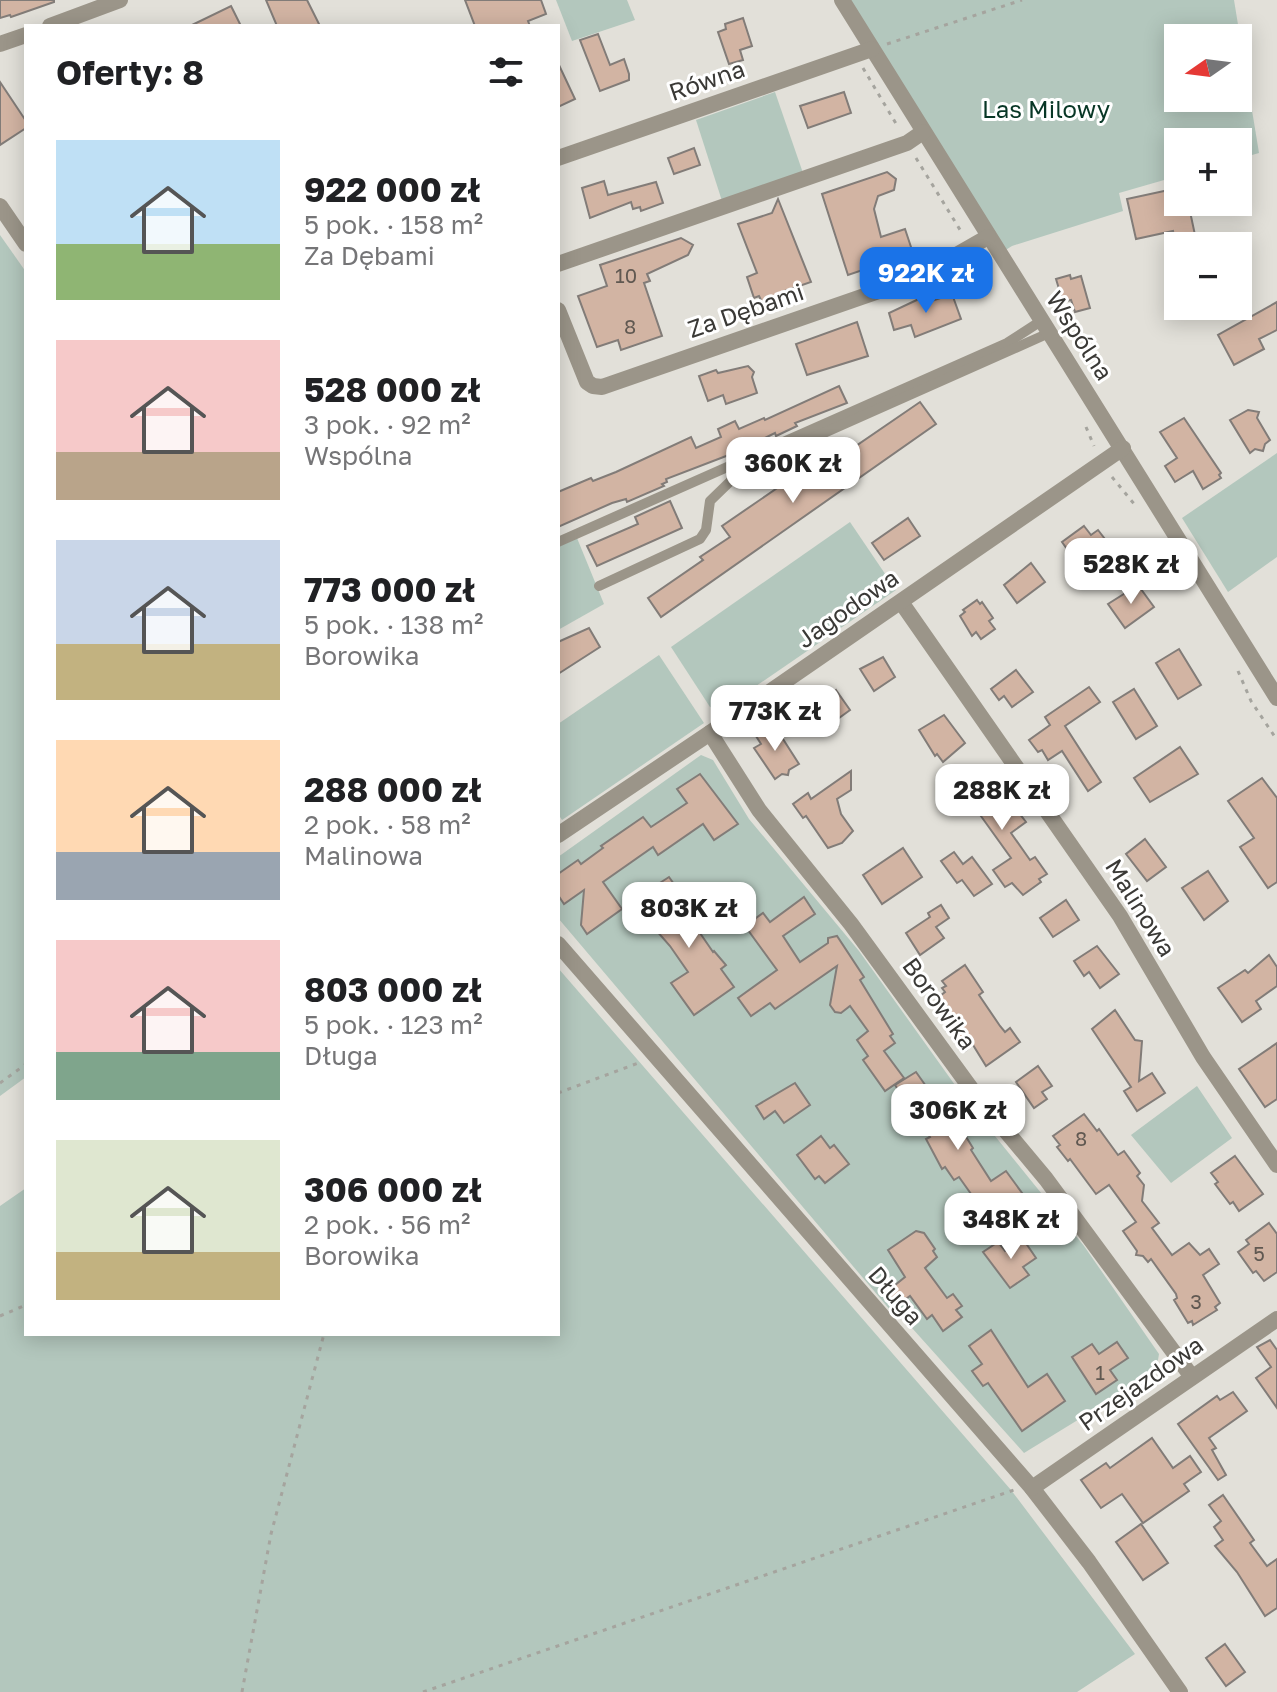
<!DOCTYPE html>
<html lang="pl">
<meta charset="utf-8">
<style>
body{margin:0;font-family:"Golos Text",sans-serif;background:#f2f2f2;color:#202124;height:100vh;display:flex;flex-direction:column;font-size:30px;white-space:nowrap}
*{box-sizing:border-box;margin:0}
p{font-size:26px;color:#757577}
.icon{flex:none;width:44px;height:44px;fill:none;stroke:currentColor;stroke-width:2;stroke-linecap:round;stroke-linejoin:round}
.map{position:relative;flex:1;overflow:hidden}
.sheet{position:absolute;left:24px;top:24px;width:536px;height:1312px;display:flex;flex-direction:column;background:#fff;border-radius:0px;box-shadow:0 4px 20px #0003}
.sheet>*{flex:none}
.needle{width:52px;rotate:256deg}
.tools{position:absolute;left:1164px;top:24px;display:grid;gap:16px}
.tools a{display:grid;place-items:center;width:88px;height:88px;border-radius:0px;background:#fff;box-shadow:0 4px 20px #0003;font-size:40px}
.price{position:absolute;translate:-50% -68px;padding:0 18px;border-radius:16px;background:#fff;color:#222;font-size:26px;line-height:52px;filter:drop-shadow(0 2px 4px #0008)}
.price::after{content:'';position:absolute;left:50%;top:48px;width:24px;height:18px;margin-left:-12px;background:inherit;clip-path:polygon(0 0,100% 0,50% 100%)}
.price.on{background:#1a73e8;color:#fff}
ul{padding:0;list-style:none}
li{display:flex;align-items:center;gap:24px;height:200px;padding:0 32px}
li span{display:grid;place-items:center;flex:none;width:224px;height:160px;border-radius:0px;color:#555}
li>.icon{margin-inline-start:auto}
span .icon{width:96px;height:96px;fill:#fffc;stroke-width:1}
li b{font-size:34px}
h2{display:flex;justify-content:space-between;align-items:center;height:96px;padding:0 32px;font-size:34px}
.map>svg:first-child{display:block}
</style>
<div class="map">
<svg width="1277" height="1692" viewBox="0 0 1277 1692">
<rect width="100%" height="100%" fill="#e2e0d9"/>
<g fill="#b3c7bd" fill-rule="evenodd">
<polygon points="556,0 627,0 635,20 572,41"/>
<path d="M847,0H1234L1259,153L1238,159V142H1178V176L1119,193L1123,211L1012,246L1004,251ZM1178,38H1238V98H1178Z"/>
<polygon points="775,92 803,173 722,201 696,120"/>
<polygon points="0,235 26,272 26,1077 0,1096"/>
<polygon points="1277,453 1277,557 1228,592 1182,518"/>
<polygon points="850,522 896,590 721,710 710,707 671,647"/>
<polygon points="577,538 604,604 558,630 558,547"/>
<polygon points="659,655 704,723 562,820 558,814 558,724"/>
<polygon points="701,755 713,760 749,819 859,951 965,1099 1084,1246 1159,1354 1156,1372 1024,1453 895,1309 891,1311 558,918 558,857"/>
<polygon points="558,968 1011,1490 1135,1654 1077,1692 0,1692 0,1206 26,1188 26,1334 558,1334"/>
<polygon points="1197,1086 1232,1138 1171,1183 1131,1135"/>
</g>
<g fill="#d2b4a3" stroke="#827c78" stroke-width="2">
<polygon points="0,0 54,0 54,2 11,17 10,15 0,18"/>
<polygon points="266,0 307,0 320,26 277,26"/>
<polygon points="465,0 541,0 546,14 528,21 530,26 475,26"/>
<polygon points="231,6 241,26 190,26"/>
<polygon points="743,18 752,46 740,50 743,60 729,64 718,32 726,29 725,24"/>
<polygon points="598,34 610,65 624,59 629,74 629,80 600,91 580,40"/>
<polygon points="558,63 575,99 558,107"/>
<polygon points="0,82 26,121 26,128 0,145"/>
<polygon points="844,92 851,113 808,128 800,106"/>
<polygon points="694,148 700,165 674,174 668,158"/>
<polygon points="887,172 896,179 894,190 878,196 874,209 881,237 905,229 913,253 848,275 822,194"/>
<polygon points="604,181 608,195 656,182 663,203 641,211 640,207 633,209 631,202 590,218 582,188"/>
<polygon points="1178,188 1178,202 1188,202 1195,235 1175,240 1173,231 1136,239 1127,199"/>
<polygon points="778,199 811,282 782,292 783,297 763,304 759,296 754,298 747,277 757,273 738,224 772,213"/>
<polygon points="681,238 693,245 688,255 647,274 650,281 644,283 662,336 621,350 618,340 597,347 578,296 607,286 600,265"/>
<polygon points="1070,275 1071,279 1081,276 1090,308 1075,312 1071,300 1063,302 1056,279"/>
<polygon points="952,294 961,319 915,337 911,325 894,330 889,313 921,298 923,304"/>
<polygon points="1277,302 1277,330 1259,339 1264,349 1234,365 1218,335"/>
<polygon points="857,322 868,356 807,375 796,344"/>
<polygon points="748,366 754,372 752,377 757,393 726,404 723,395 708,401 699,376 716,370 718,373"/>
<polygon points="839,386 847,403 795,423 797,426 776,436 775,433 734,453 666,479 667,482 662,484 664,486 627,502 626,499 612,503 558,527 558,492 591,478 593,481 616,472 691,437 696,448 721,437 718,429 735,421 739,429 764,418 765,420"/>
<polygon points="920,402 936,424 661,617 648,598 703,560 700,557 730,537 722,526 799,473 800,474 830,454 832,458 845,449 847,452"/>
<polygon points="1248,410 1259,412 1257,418 1270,440 1265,444 1263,451 1255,449 1250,453 1230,420"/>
<polygon points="1184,418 1221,473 1219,475 1221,478 1203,489 1193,471 1175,482 1165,466 1177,458 1160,432"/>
<polygon points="670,501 682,528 597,566 587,546 638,524 635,517"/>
<polygon points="908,518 920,536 884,560 872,543"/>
<polygon points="1084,526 1091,535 1098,530 1108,543 1084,559 1081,555 1074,559 1062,542"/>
<polygon points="1031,563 1045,582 1017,603 1004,585"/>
<polygon points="1138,585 1154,607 1125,628 1108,604"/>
<polygon points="977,600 980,604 982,602 993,618 989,621 995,629 981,639 976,632 972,636 960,616 965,612 963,610"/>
<polygon points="589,628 600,647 558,674 558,642"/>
<polygon points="1179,649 1201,685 1178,699 1156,663"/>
<polygon points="883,657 895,677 874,691 860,669"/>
<polygon points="1016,670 1033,692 1012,707 1004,696 999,700 991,689"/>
<polygon points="1089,687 1100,702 1065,726 1101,782 1088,791 1062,751 1048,760 1042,750 1038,752 1029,740 1050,725 1045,717"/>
<polygon points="1134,689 1157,726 1136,739 1113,702"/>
<polygon points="836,690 850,710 835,721 838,726 824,735 807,712"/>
<polygon points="944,715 965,743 943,762 937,754 935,756 919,730"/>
<polygon points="774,725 799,764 789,770 788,775 782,774 775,779 754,748 761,744 756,736"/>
<polygon points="1180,747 1198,774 1150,802 1134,778"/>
<polygon points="851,771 851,790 837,799 841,814 853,831 842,843 828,848 806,816 803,818 793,804 808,793 811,799"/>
<polygon points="982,771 1006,805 1009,803 1014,810 1016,809 1026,822 1011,833 1030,860 1035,857 1047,874 1039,879 1041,882 1023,895 1012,883 1005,887 993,870 1011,858 973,805 964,811 951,793"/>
<polygon points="700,774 738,824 714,840 703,824 658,855 653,847 603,882 622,909 587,934 581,925 584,890 564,904 558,895 558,874 578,860 581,864 603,848 601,846 643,817 651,827 687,803 677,789"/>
<polygon points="1262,778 1277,798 1277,882 1268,888 1240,847 1254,838 1228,801"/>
<polygon points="1145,839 1166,867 1147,881 1126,854"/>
<polygon points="903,848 922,877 882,904 863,875"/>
<polygon points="954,852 963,864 972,857 992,884 974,896 962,880 957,883 941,861"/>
<polygon points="1208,871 1228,901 1204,920 1182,888"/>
<polygon points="669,877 681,894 676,898 713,952 714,951 726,965 721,969 734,987 694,1015 671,983 688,972 670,946 649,922 661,912 646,892"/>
<polygon points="804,897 815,914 783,936 800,962 828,943 828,938 837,936 864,977 860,980 893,1034 890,1036 895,1043 884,1051 904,1078 885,1091 863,1060 868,1056 857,1040 868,1031 850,1006 841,1013 835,1012 830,1005 837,966 775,1009 770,1003 751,1016 738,998 777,970 745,926 763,913 770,922"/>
<polygon points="1066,900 1079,920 1053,937 1040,918"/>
<polygon points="941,905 949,918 936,927 944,938 920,955 906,933 930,917 928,913"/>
<polygon points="1097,946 1119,974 1100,988 1089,972 1084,976 1074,961"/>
<polygon points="1269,955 1277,967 1277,986 1256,1001 1261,1009 1242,1022 1218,988 1245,970 1248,973"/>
<polygon points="965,965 983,992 979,995 1000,1026 1005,1032 1010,1028 1020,1042 986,1066 973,1045 965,1051 953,1034 961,1028 940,996 945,992 942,988 946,986 942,981"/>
<polygon points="1115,1010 1135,1040 1142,1041 1139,1081 1152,1073 1165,1093 1137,1111 1124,1091 1131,1087 1092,1029"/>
<polygon points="1277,1043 1277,1099 1265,1107 1239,1069"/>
<polygon points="1038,1066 1052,1086 1042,1092 1047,1099 1034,1108 1016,1082"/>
<polygon points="916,1072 960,1134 963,1132 973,1148 971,1150 991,1181 1006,1171 1025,1197 991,1222 959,1177 954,1180 945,1167 942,1169 926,1139 930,1137 895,1085"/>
<polygon points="795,1083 810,1105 784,1123 775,1111 764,1119 756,1106"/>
<polygon points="1084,1114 1097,1131 1099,1129 1118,1155 1124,1151 1140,1173 1137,1176 1144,1185 1142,1201 1159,1223 1152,1228 1172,1255 1189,1243 1200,1255 1209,1249 1219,1264 1203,1275 1220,1303 1215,1307 1217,1310 1193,1325 1192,1321 1188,1323 1174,1300 1177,1298 1176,1294 1151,1259 1148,1262 1143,1256 1136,1255 1137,1251 1123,1231 1136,1222 1109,1185 1096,1194 1070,1159 1068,1161 1057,1147 1060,1145 1053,1136"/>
<polygon points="821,1136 830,1148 834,1145 849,1164 825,1183 819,1176 815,1179 797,1155"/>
<polygon points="1235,1156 1263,1194 1239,1211 1233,1202 1230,1204 1215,1184 1218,1182 1211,1173"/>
<polygon points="1269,1223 1277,1234 1277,1272 1264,1281 1256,1271 1253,1273 1238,1252 1249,1244 1246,1240"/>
<polygon points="916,1231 924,1233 935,1249 933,1251 937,1257 925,1268 947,1298 953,1294 962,1306 956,1310 962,1317 943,1331 932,1315 927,1319 910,1296 895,1307 884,1294 905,1277 888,1250"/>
<polygon points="1023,1239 1036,1258 1023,1267 1029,1275 1010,1288 983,1252 998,1242 1005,1251"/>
<polygon points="991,1330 1028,1387 1047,1374 1065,1401 1022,1431 988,1383 983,1386 972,1371 982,1364 969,1346"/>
<polygon points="1270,1340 1277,1350 1277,1408 1256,1378 1271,1367 1257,1347"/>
<polygon points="1117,1342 1128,1358 1110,1370 1117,1380 1096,1394 1072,1357 1092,1344 1099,1354"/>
<polygon points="1233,1392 1247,1411 1209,1438 1216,1448 1212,1450 1226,1475 1218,1480 1178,1424 1217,1396 1220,1400"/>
<polygon points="1152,1438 1173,1468 1190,1456 1201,1472 1184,1484 1189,1491 1143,1523 1122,1494 1101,1508 1081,1480 1106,1463 1110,1468"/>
<polygon points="1223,1495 1254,1540 1250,1543 1267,1566 1277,1559 1277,1608 1265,1616 1237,1572 1215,1546 1223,1540 1214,1527 1221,1521 1209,1505"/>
<polygon points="1141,1524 1168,1563 1143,1580 1116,1542"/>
<polygon points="1225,1644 1245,1672 1226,1686 1206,1658"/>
</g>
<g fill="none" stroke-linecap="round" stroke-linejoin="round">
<g stroke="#a5a49e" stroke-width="3" stroke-dasharray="4 6" stroke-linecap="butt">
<polyline points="887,44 1022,0"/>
<polyline points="863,68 898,127"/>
<polyline points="916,158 962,233"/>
<polyline points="1086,427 1094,446"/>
<polyline points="1112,477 1135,505"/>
<polyline points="1238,671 1251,701 1277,740"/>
<polyline points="0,1083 26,1064"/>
<polyline points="558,1093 641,1062"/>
<polyline points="0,1316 26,1305"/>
<polyline points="242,1692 271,1534 324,1334"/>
<polyline points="423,1692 1014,1490"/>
</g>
<g stroke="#9b9589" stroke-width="10">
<polyline points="558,542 1007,343 1041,321"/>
<polyline points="599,586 700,539 706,530 710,501 743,469 1049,333"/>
</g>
<g stroke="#9b9589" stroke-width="16">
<polyline points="842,0 1277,698"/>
<polyline points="50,26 120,0"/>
<polyline points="0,44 26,35"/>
<polyline points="558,158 872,49"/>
<polyline points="0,206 26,244"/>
<polyline points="558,264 907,143 923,132"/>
<polyline points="558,310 587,382 593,386 602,387 899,284 925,273 988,237"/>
<polyline points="901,602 1120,916 1203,1057 1277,1165"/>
<polyline points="710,733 759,810 851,924 975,1094 1046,1179 1192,1377"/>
<polyline points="558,835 710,733 1123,448"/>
<polyline points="558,944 1032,1488 1089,1562 1180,1692"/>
<polyline points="1032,1488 1277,1319"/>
</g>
</g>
<g text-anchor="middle" stroke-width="6" stroke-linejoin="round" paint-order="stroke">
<g font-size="20" fill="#605851">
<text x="626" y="283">10</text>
<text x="630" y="334">8</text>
<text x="1081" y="1146">8</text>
<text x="1259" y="1261">5</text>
<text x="1196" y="1309">3</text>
<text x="1100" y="1380">1</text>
</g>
<g font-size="24" fill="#3a3936" stroke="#fff">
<text transform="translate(707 81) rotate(-19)" y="8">Równa</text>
<text transform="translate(746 311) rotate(-19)" y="8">Za Dębami</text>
<text transform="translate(1079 336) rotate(57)" y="8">Wspólna</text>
<text transform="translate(848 609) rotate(-35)" y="8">Jagodowa</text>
<text transform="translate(1140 908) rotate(58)" y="8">Malinowa</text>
<text transform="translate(939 1004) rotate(54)" y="8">Borowika</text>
<text transform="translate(895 1296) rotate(49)" y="8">Długa</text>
<text transform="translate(1141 1384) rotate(-35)" y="8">Przejazdowa</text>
</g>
<g font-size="24" fill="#083726" stroke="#fff">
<text x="1046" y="118">Las Milowy</text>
</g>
</g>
</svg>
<div class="tools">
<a><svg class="needle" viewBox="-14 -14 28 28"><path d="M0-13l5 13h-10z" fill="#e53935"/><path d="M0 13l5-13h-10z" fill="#757577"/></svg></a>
<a>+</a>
<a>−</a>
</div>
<b class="price on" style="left:926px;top:315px">922K zł</b>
<b class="price" style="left:793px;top:505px">360K zł</b>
<b class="price" style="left:1131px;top:606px">528K zł</b>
<b class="price" style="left:775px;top:753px">773K zł</b>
<b class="price" style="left:1002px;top:832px">288K zł</b>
<b class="price" style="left:689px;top:950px">803K zł</b>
<b class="price" style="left:958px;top:1152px">306K zł</b>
<b class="price" style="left:1011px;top:1261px">348K zł</b>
<section class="sheet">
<h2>Oferty: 8<svg class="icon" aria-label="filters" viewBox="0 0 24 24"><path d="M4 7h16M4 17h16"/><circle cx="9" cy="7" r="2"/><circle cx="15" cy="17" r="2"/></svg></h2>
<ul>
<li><span style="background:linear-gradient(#bfe0f5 65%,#8fb573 0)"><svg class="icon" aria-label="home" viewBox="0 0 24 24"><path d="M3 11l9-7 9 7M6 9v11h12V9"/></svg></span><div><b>922 000 zł</b><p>5 pok. · 158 m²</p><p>Za Dębami</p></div></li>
<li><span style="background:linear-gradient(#f6c9c9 70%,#b9a48a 0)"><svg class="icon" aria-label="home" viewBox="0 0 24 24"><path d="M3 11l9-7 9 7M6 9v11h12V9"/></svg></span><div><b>528 000 zł</b><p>3 pok. · 92 m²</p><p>Wspólna</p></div></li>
<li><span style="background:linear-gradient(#c9d6e8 65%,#c2b280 0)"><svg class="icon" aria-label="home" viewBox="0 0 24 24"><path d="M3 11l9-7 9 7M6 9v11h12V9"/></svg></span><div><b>773 000 zł</b><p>5 pok. · 138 m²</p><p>Borowika</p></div></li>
<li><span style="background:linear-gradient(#ffd9b3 70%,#9aa5b1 0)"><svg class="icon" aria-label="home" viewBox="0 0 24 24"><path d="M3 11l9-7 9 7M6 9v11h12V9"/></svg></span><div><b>288 000 zł</b><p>2 pok. · 58 m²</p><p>Malinowa</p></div></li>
<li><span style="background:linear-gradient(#f6c9c9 70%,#7fa58c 0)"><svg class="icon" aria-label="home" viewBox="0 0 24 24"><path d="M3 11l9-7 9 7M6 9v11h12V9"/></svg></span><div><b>803 000 zł</b><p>5 pok. · 123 m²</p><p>Długa</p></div></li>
<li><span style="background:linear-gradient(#dfe7d0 70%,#c2b280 0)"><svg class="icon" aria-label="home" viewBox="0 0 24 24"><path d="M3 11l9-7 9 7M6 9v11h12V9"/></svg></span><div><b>306 000 zł</b><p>2 pok. · 56 m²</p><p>Borowika</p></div></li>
</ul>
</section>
</div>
